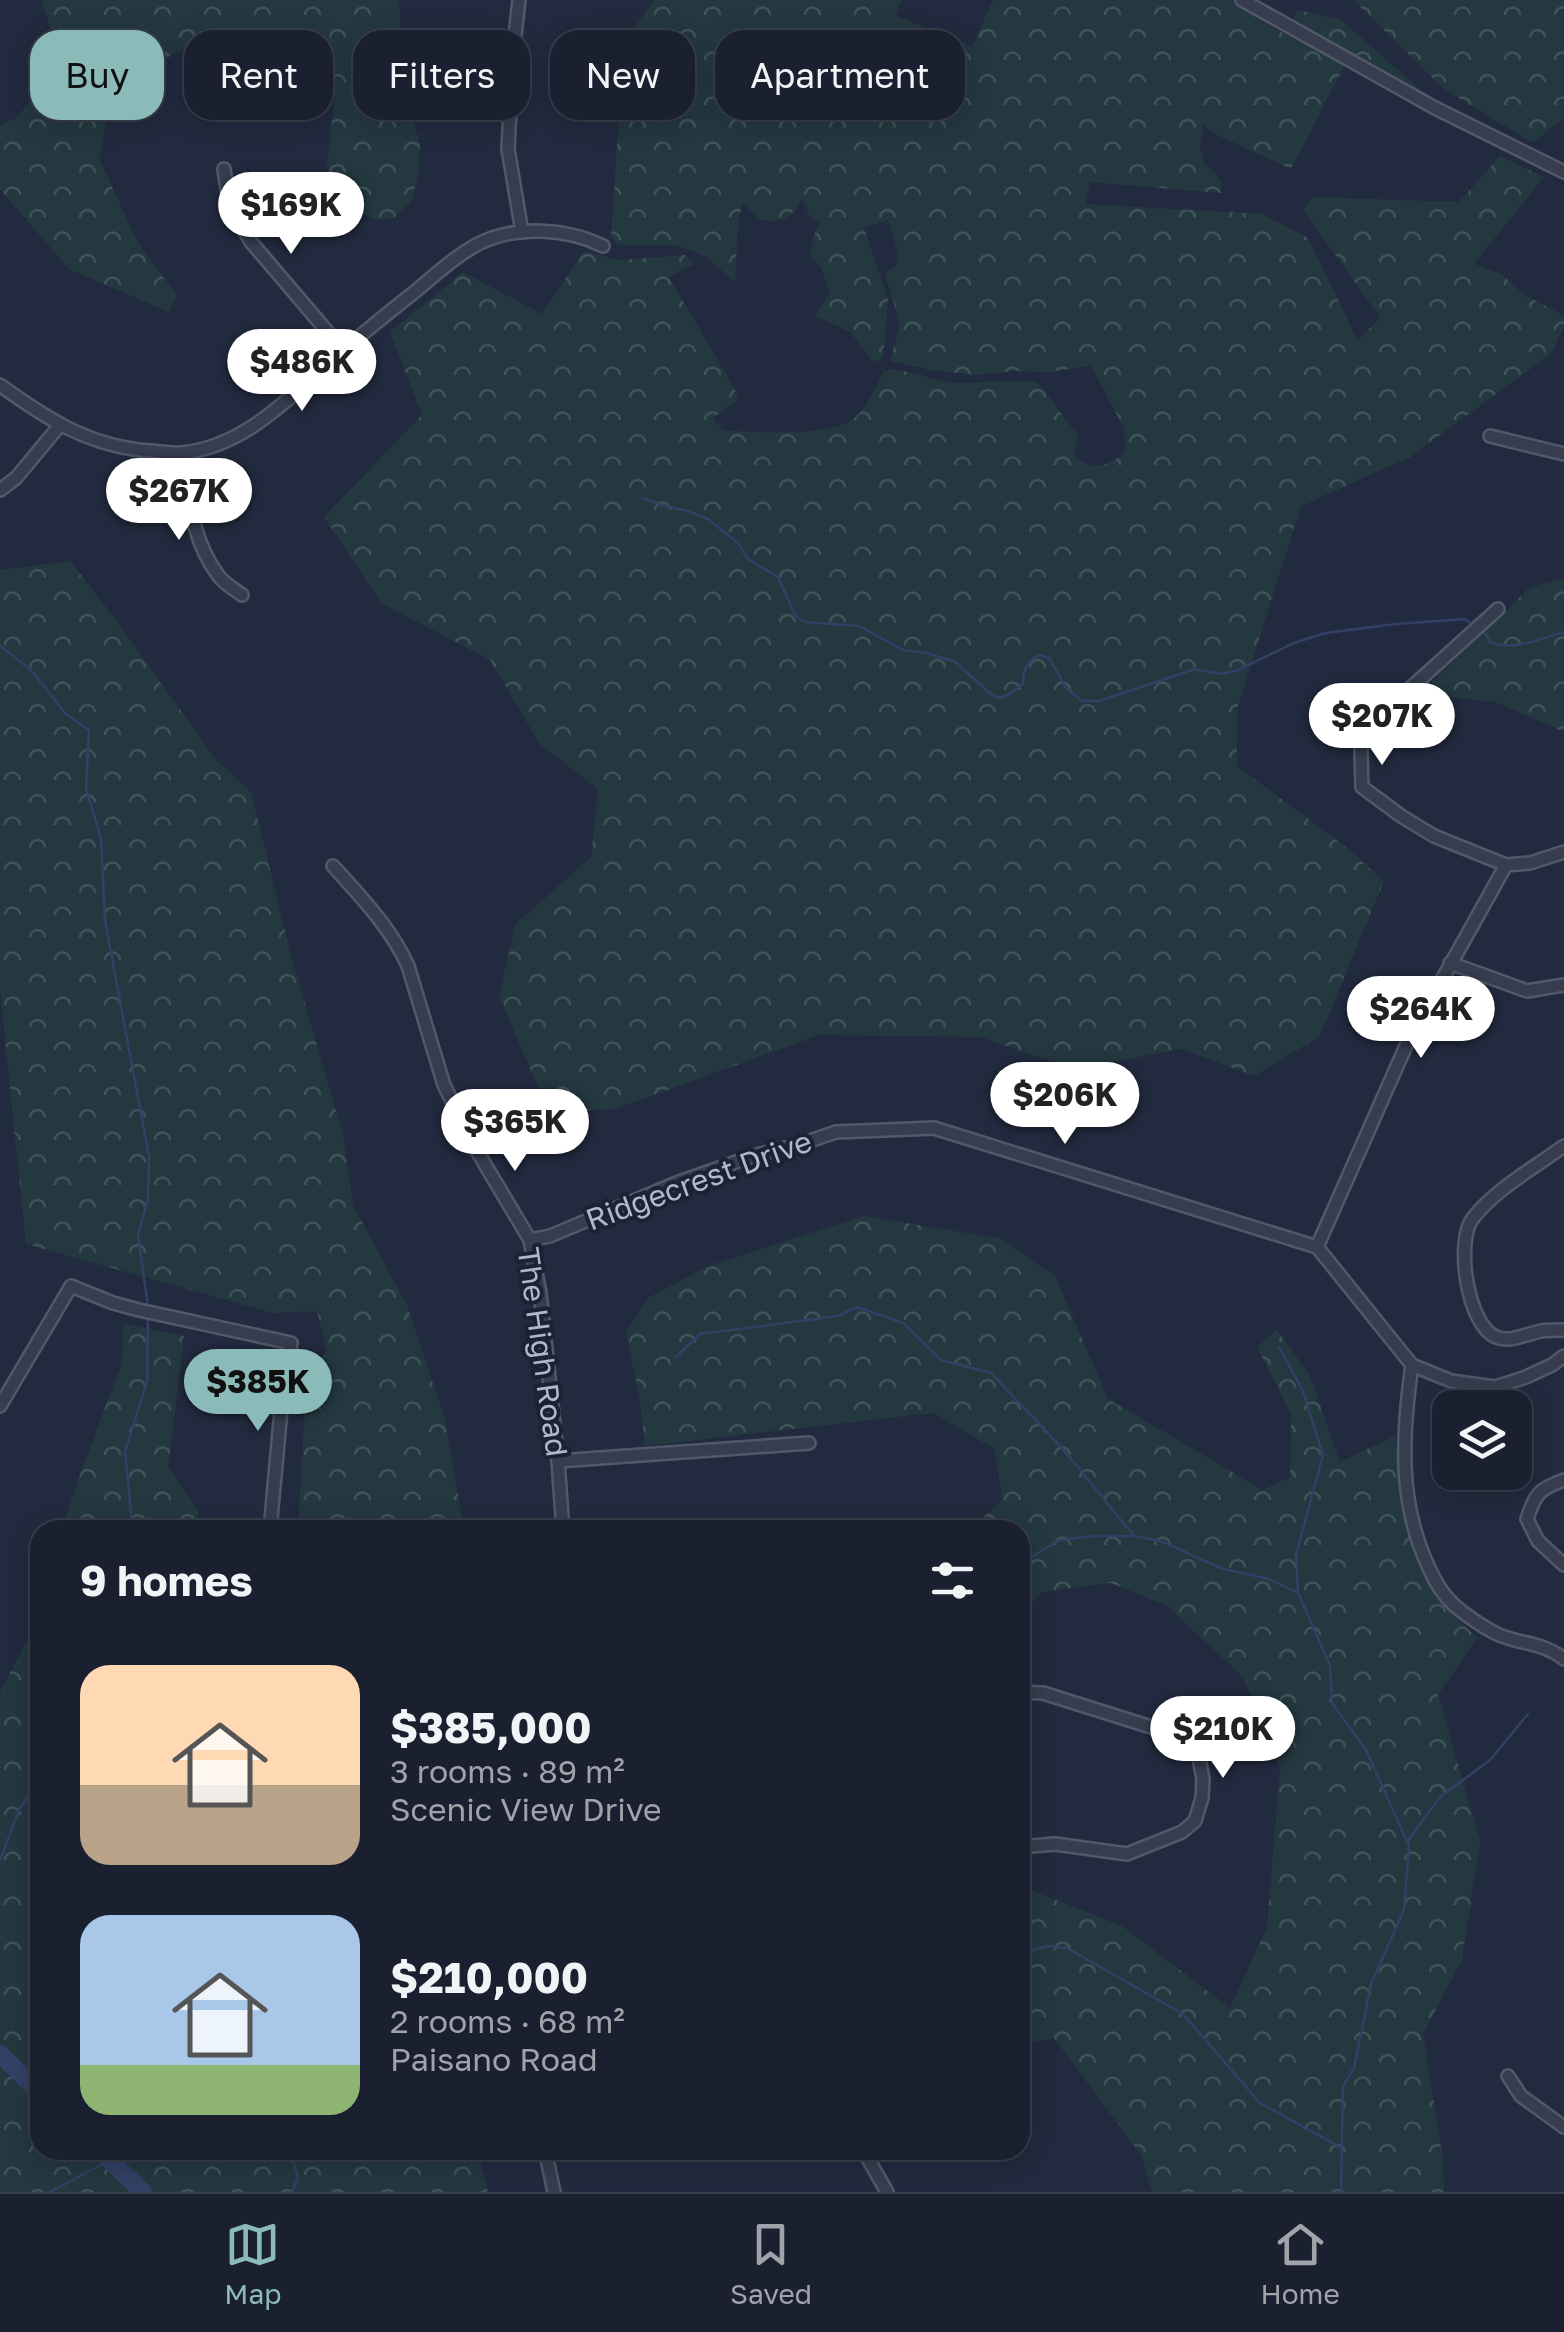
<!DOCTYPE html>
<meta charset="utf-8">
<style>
body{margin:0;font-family:"Golos Text",sans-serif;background:#232837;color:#f1f3f6;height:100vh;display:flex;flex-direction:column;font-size:38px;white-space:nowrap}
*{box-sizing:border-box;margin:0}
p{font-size:32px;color:#9fa3aa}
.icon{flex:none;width:55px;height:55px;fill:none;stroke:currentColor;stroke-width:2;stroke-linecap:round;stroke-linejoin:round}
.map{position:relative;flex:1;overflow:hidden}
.drawer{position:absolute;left:30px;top:1520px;width:1000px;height:640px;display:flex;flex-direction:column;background:#1a202f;border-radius:30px;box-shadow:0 5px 25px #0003,0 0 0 2px #383e4b}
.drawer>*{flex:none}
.hud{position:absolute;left:30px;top:30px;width:1000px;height:90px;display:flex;gap:20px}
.fabs{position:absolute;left:1432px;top:1390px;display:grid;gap:20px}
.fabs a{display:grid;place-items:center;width:100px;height:100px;border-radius:20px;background:#1a202f;box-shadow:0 5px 25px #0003,0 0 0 2px #383e4b;font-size:50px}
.price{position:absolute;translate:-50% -85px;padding:0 22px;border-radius:35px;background:#fff;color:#222;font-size:32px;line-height:65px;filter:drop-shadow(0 2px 5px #0008)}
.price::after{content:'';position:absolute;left:50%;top:60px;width:30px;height:22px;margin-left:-15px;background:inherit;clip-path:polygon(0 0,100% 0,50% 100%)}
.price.current{background:#8bbbb9;color:#111}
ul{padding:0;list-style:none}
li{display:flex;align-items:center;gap:30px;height:250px;padding:0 50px}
li span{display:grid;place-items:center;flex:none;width:280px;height:200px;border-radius:30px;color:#555}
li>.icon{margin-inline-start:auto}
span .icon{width:120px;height:120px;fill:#fffc;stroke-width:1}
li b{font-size:42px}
h2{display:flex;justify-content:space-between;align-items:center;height:120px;padding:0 50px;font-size:42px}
.tag{padding:0 35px;border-radius:30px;background:#1a202f;box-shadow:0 5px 25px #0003,0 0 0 2px #383e4b;font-size:35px;line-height:90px}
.tag.current{background:#8bbbb9;color:#111}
.tabs{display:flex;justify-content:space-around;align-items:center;height:140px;border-top:2px solid #383e4b;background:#1a202f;font-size:28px;color:#9fa3aa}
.tabs a{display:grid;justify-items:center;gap:5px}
.tabs .current{color:#8bbbb9}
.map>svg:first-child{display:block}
</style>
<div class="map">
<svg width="1564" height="2192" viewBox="0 0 1564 2192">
<defs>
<pattern id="forest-crowns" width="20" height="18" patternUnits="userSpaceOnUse" patternTransform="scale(2.5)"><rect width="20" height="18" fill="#243840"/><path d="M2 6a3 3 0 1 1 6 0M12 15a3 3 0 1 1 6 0" fill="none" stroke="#41535a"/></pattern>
</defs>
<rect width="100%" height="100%" fill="#222a3f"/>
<g fill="url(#forest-crowns)">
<polygon points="41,0 399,0 405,94 420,144 418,177 411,202 394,218 377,221 346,205 327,167 335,93 296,59 256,51 190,46 136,73 111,99 99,158 137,241 177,296 169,312 69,269 0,189 0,125 17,118 56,66 50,25"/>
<path d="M654,0H901L895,15L972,47L993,0H1256L1258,19L1285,34L1298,10L1341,20L1424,93L1350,55L1291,169L1217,135L1203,125L1200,147L1203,163C1213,170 1224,179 1221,193L1090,182L1086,204L1262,214L1308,238L1358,341L1380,317L1303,210L1313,197L1459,202L1500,156L1544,177L1474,264L1502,274L1523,294L1564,316V325L1552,353L1410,457L1301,506L1237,709V766L1342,844L1384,881L1320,1036L1254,1076L1182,1049L1073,1069L981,1037L819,1035L612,1110H548L499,996L515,925L591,857L598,789L540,744L490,660L381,603L324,517L422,415L390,332L463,272L542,314L584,251L619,260L685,255L694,264L669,277L738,395L734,403L713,418L723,431C756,431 819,437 848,422C866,413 875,388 884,371L895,369L951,383L1032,381L1040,385L1078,436L1073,455C1092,471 1106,467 1125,453L1124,428L1091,366L1050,372L1015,371L975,375L931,370L890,361L900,324L885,274L896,265L898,252L888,220L864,228L888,299L883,358L873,362L850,332L815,316L830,292L821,267L810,257L814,235L820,224L809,215L802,198C788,221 786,223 759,220L743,203L738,222L735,282L705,256L679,246L618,245L611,236L624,43Z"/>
<polygon points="1353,0 1564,0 1564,118 1533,143 1444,89"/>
<polygon points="70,561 116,620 216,760 251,792 294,967 343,1134 353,1205 407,1305 445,1420 464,1530 298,1530 307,1374 327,1351 317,1311 273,1313 26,1244 0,990 0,570"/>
<polygon points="1560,579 1564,579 1564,732 1495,702 1420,694 1529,588"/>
<polygon points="864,1216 1002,1239 1055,1276 1108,1399 1263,1490 1290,1477 1291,1414 1257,1347 1277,1330 1309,1374 1340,1462 1395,1436 1404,1517 1435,1596 1477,1638 1438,1695 1480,1841 1462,1960 1423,2034 1443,2159 1444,2192 1152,2192 1141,2155 1054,2038 1020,2044 1020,1892 1028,1889 1122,1926 1230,2008 1267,1927 1280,1768 1243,1677 1167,1606 1111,1583 1040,1592 1020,1621 1020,1530 970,1530 1002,1500 995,1449 933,1413 645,1446 640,1401 626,1332 648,1298 708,1266"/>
<polygon points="124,1324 184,1336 168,1467 199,1512 193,1530 62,1530 78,1480 121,1365"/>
<polygon points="40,1603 40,2150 477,2150 488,2192 0,2192 0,1692 30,1635"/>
</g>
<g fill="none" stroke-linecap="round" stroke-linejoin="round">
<g stroke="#334065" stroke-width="2.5">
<path d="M642,498L664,506L688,511L708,519L738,543L748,559L778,577L795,615L804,622L859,626L903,650L927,653L955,662L991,694L1000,698L1010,694L1023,684C1023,670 1027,661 1040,655L1049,658L1066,688L1082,701H1099L1195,669L1221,674L1238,670L1294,643L1325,633L1396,624L1465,619L1470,623"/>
<path d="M1484,632L1490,642C1513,652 1541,638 1564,632"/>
<polyline points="0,646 31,670 65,713 89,730 86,788 101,838 105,920 149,1157 148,1199 138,1235 148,1307"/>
<polyline points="1279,1347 1303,1391 1323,1455 1296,1555 1298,1593 1330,1665 1332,1703 1366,1750 1409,1846 1404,1910 1371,1984 1354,2068 1343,2086 1341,2192"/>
<polyline points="676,1357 700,1334 838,1316 857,1307 903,1323 941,1360 991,1373 1062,1448 1134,1536 1161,1541 1220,1568 1269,1579 1298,1593"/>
<polyline points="127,1530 132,1523 125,1452 147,1382 148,1315"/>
<polyline points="1020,1562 1026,1561 1057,1541 1091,1536 1132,1536"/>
<polyline points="1407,1842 1440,1797 1490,1760 1528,1714"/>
<polyline points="0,1860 19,1810 40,1779"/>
<polyline points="1020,1953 1049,1946 1067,1948 1183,2014 1260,2103 1342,2148"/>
<polyline points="1020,1980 1028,1953"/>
<polyline points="50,2192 110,2160"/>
<polyline points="292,2192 298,2178 292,2157 294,2150"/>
</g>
<g stroke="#334065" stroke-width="18">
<polyline points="0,2054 40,2093"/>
<polyline points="99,2150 143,2192"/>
</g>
<defs>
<g id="minor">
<polyline points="519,0 513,53 508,149 522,232"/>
<polyline points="1242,0 1435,108 1564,172"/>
<polyline points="224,169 228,197 234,213 251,242 343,350"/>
<path d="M0,385C48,420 91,447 151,451C161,452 172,454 182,453C250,446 297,389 346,348C369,328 393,309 417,290C436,274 456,256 478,244C515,225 566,228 603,246"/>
<polyline points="1490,436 1564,454"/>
<path d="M181,453C188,494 192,541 218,575C223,583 234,589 242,595"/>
<polyline points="0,490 16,478 60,425"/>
<polyline points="1498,609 1363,731 1361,752 1362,787 1401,816 1434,836 1506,865 1530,863 1564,852"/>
<path d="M333,866C361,897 391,928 408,966L444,1085L477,1151L530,1240L540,1293L558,1461L563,1530"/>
<polyline points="1450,963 1527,991 1564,985"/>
<path d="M1564,1146C1534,1168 1497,1188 1473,1218C1455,1241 1467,1325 1496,1337C1509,1343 1527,1334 1541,1331C1548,1330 1556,1330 1564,1330"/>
<polyline points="530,1240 550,1236 676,1183 753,1156 801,1144 836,1132 934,1128 1317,1247 1412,1365 1451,1381 1495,1387 1526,1377 1552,1365 1564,1356"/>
<polyline points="1317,1247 1409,1039 1506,865"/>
<path d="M1412,1365C1402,1435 1398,1503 1429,1568C1435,1582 1444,1596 1455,1606C1466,1615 1480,1625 1493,1632C1516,1645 1540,1640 1564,1659"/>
<polyline points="0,1406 71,1286 113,1303 139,1310 291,1343 282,1399 270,1530"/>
<polyline points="558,1461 809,1443"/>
<path d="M1564,1480C1539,1489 1535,1494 1527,1519L1538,1541L1564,1565"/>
<polyline points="1020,1692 1043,1693 1186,1738 1199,1758 1203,1779 1202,1798 1195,1821 1182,1832 1127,1854 1055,1844 1020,1847"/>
<polyline points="1508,2076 1521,2096 1564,2127"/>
<polyline points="545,2150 554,2192"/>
<polyline points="863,2150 887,2192"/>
</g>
</defs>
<use href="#minor" stroke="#515869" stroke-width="16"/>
<use href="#minor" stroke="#363d4e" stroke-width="11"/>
</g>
<g text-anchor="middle" stroke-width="8" stroke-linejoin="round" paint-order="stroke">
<g font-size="30" fill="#b2b8ca" stroke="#1b2233">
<text transform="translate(699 1181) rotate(-20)" y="10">Ridgecrest Drive</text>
<text transform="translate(542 1352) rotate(82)" y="10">The High Road</text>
</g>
</g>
</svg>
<div class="fabs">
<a><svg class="icon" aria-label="layers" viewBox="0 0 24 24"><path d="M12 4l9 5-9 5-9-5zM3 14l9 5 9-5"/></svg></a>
</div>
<b class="price" style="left:291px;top:257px">$169K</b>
<b class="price" style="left:302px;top:414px">$486K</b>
<b class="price" style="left:179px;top:543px">$267K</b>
<b class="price" style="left:1382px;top:768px">$207K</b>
<b class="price" style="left:1421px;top:1061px">$264K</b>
<b class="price" style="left:1065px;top:1147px">$206K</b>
<b class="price" style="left:515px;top:1174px">$365K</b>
<b class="price current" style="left:258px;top:1434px">$385K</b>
<b class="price" style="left:1223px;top:1781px">$210K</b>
<div class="hud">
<a class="tag current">Buy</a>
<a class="tag">Rent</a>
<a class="tag">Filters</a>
<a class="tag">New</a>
<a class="tag">Apartment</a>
</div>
<section class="drawer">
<h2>9 homes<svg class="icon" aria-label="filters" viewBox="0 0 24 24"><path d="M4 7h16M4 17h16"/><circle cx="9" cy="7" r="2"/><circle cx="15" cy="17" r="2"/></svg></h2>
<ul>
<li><span style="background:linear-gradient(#ffd9b3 60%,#b9a48a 0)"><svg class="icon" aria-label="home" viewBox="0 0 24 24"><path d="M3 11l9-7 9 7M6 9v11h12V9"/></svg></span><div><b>$385,000</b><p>3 rooms · 89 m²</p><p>Scenic View Drive</p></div></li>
<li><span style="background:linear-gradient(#a9c7e8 75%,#8fb573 0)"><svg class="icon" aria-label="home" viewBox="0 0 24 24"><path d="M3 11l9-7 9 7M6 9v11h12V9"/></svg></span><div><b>$210,000</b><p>2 rooms · 68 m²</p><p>Paisano Road</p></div></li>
</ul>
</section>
</div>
<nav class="tabs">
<a class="current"><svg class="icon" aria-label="map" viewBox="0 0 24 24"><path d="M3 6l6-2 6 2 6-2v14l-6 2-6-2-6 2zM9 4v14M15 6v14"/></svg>Map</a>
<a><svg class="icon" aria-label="saved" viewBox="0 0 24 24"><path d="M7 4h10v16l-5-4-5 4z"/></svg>Saved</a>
<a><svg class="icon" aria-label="home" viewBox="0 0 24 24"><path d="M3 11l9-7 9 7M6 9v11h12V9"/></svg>Home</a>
</nav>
